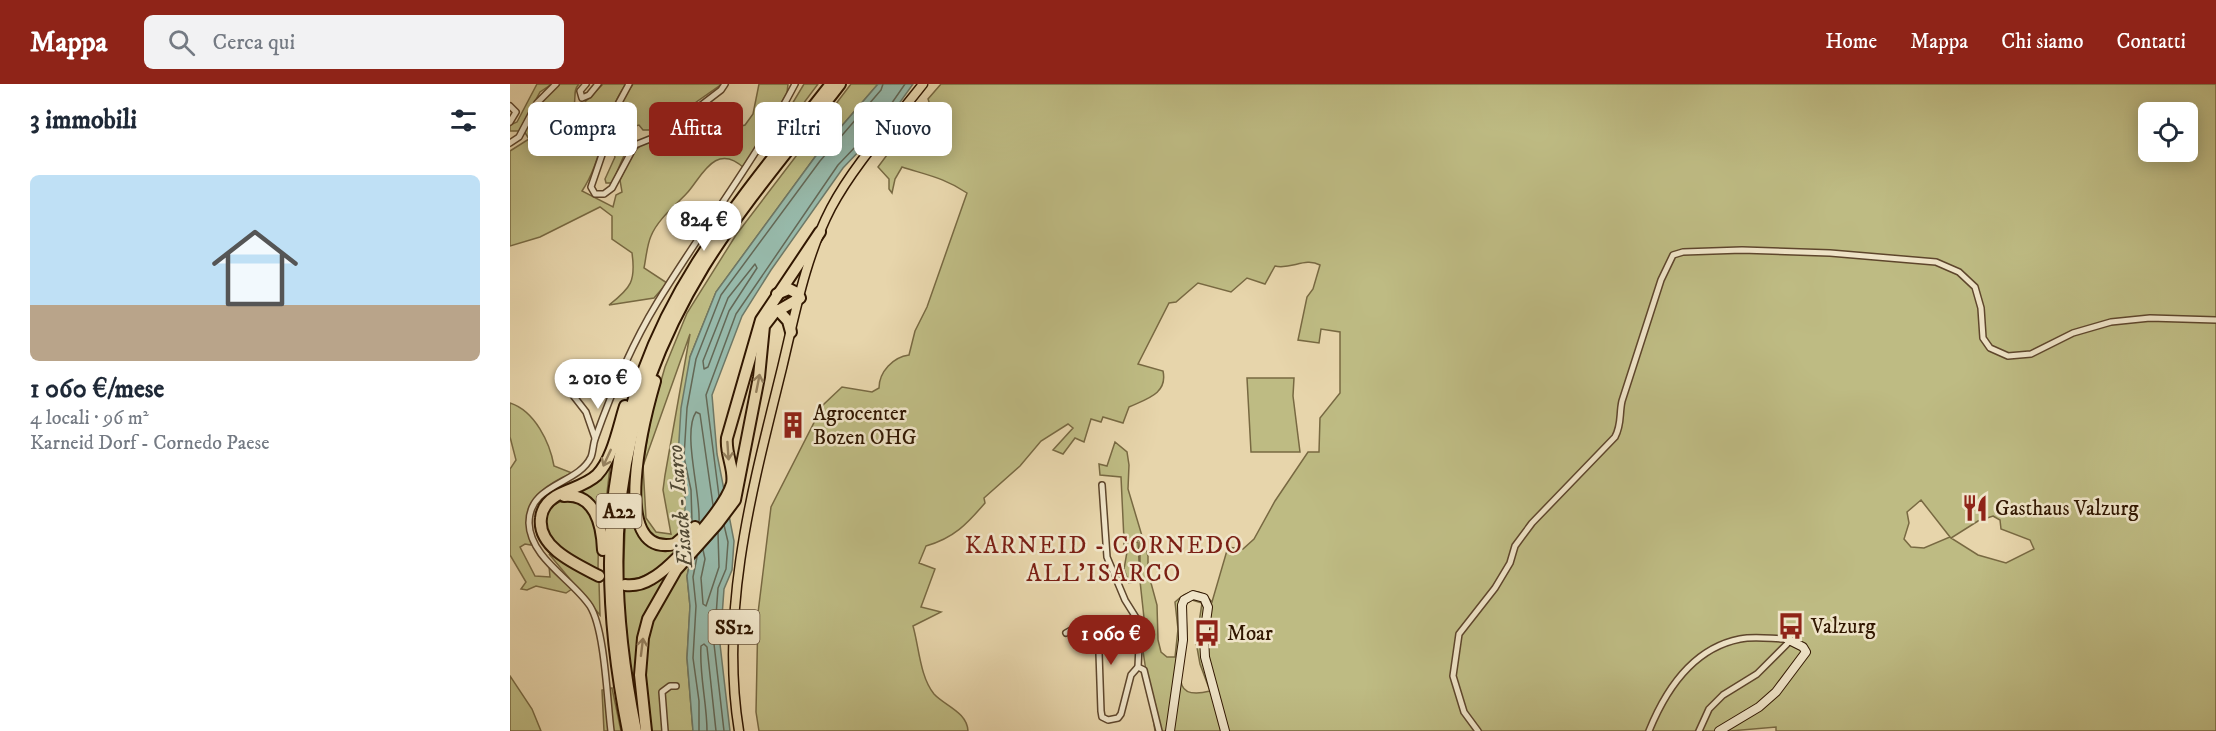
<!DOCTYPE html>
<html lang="it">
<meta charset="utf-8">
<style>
body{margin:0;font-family:"IM FELL DW Pica",serif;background:#f2f2f3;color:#1f2937;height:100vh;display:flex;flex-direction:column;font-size:22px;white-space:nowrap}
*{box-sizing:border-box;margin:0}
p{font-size:20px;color:#747a83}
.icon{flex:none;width:33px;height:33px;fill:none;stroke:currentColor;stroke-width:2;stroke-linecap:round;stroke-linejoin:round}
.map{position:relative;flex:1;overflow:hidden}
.sheet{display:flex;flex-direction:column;background:#fff;width:510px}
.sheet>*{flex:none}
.guide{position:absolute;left:18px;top:18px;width:570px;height:54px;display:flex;gap:12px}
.fabs{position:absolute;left:1628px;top:18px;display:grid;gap:12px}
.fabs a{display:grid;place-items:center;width:60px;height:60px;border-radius:9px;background:#fff;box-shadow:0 3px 15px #0003;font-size:30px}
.price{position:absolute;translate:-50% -51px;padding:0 14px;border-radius:21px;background:#fff;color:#222;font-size:20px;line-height:39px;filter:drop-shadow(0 2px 3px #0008)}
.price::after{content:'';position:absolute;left:50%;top:36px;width:18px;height:14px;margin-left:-9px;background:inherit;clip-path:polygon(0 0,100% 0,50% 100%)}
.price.on{background:#8f2418;color:#fff}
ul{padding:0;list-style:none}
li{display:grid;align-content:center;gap:12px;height:318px;padding:0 30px}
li+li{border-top:2px solid #e0e1e3}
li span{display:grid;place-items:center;height:186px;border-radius:9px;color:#555}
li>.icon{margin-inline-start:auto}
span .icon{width:108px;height:108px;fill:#fffc;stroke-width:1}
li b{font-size:26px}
h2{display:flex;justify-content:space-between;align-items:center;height:72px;padding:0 30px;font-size:26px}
.pill{padding:0 21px;border-radius:9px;background:#fff;box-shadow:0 3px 15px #0003;font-size:21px;line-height:54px}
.pill.on{background:#8f2418;color:#fff}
header{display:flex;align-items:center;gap:36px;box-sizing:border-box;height:84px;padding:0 30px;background:#8f2418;color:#fff}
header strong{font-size:28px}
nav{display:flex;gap:33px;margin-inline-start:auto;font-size:21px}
.search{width:420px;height:54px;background:#f2f2f3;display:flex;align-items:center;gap:15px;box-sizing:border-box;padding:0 21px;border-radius:9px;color:#747a83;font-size:22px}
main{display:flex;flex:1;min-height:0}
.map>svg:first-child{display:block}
</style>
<header>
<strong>Mappa</strong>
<div class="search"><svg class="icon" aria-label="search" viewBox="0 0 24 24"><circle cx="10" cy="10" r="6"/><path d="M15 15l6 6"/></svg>Cerca qui</div>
<nav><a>Home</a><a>Mappa</a><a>Chi siamo</a><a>Contatti</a></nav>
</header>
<main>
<section class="sheet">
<h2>3 immobili<svg class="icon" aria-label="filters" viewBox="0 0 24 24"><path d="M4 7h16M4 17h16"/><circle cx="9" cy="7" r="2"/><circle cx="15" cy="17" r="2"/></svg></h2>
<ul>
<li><span style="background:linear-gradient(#bfe0f5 70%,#b9a48a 0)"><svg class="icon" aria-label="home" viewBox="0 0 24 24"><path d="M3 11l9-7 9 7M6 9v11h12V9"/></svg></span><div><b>1 060 €/mese</b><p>4 locali · 96 m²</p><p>Karneid Dorf - Cornedo Paese</p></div></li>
</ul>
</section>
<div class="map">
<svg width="1706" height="647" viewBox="0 0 1706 647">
<rect width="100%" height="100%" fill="#e7d5ab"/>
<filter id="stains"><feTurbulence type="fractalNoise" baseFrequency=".00333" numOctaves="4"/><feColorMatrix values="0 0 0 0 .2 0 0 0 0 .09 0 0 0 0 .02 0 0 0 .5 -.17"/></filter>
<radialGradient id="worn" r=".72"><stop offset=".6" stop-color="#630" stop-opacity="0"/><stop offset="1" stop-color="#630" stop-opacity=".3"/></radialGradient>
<g fill="#bebb83" stroke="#786942" stroke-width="1.5" fill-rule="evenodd">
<polygon points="27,0 42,0 30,8 9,47 0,47 0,41 7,38"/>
<path d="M48,0H69C62,7 67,16 63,25L67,26L93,0H116C92,34 94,74 72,107L103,123L106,111L112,108L110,96L123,69L132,60L161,46L209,48L235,41L243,30L249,0H278L277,9L234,84C205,57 191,94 177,109C165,122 148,135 141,152C137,161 136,174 134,184L157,199L144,214L99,221C121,204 126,197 122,169L102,155V132L90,123L30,153L0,162V67L19,55L14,47L28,23Z"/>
<path d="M123,0H212L182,21L154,48L143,51V46H133L129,41L122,43L126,56C115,62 108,88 102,99H96L95,95L105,73C92,46 108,23 123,0Z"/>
<polygon points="294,0 308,0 275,44 270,40"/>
<path d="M341,0H368L305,73L206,208L180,273L171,394L177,424L175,448C160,461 151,458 135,447L128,412L141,332L155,283L177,229L226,151ZM180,250L155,391L153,406L161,450L146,448L136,434L133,382Z"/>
<path d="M431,0H1706V647H1266V643L1220,647H645L633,567L634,534L630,497L619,499L614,485L617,468L614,467V459L628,458L630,496V456H614L611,393L590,391L589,380L597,382L605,358L617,368L619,381L618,405L638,472V488L647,521L648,556L651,568L657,573H665L668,545L665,518C679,505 690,503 702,518L718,463L733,465L744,455L765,417L798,368H809L810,334L830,309V248L811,245L809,259L788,256L797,213L803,205L810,181C795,173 781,186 765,182L755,200L737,194L721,208L688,199L666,218L659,219L628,280L653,287C658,310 636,315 619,323L613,339L593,333L591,338L581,335L574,358L565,354L553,370L543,366L563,344L558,340L531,357L510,382L474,414L475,419C457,440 444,454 416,462L409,479L425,485L411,523L431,528L403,542C409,563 410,593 424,610C435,622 457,628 458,647H249L246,628L248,529L261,423L313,321L332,303L362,308L369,304C369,288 383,273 399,271L405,247L417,223L457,109C435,94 417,91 392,83L385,95L382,109L379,105V95L368,83L403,36L422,27L418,15ZM1638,28H1677V68H1638ZM1411,416L1440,453L1414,464L1401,463L1394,455L1399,439L1397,428ZM1483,432L1490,436L1491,445L1520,456L1524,465L1496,479L1468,471L1441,454L1468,437ZM682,516L692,519L686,558L690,580L700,607C657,618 673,583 676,558C678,545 675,533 676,520Z"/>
<polygon points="737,294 784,294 783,312 790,368 741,368"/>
<path d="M0,319C25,327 40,359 44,382L62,389C41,398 17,412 17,438C17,446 20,454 21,461L15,460L10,463L25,492L40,493L39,482L62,505L56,509L26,502L17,506L11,505L16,498L0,471V385L6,376L0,353Z"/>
<path d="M125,364C122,398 117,421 132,453L170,461C156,481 138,495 113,497L116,423Z"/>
<polygon points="101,375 93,442 60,408"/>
<path d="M59,416C93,425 88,458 88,487C70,476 26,459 37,431C40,421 49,417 59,416Z"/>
<polygon points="39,470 89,498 90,531"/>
<path d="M181,474L177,492L180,522L177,574L183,647H140C130,570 131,537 181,474Z"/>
<polygon points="164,481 138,527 129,632 120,586 113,504"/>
<polygon points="0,592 22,625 31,647 0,647"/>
<polygon points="102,604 111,647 94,647 92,606"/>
</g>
<polygon fill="#97b9aa" stroke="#6e7866" stroke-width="1.5" points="368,0 403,0 373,42 333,84 261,186 232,232 202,311 207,370 224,457 222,486 214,505 210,560 220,647 183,647 177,574 180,522 177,492 181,474 175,448 175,407 168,373 171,324 180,273 206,208 305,73"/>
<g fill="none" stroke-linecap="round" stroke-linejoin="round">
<g stroke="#646856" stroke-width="1.5">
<polygon points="245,180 247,184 219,227 198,283 194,285 193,277 218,214"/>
<polyline points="209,412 196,311 226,230 328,81 368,39 395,0"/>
<polyline points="182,437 181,406 174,373 177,324 186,275 211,211 310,77 371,6 373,0"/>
<path d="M189,438C191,410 172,349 186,328L190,330L203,421"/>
<polyline points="193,466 195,475 191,494 193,520 196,522 209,483 208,449"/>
<polyline points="187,473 183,493 186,522 183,574 189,617 189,647"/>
<path d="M197,647C197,619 189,590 191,562L194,560L197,563L206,647"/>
<polyline points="214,647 204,560 208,504 216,485 218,458 214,441"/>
</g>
<defs>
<g id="street">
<polyline points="76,0 70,7 72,14 79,11 88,0"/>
<polyline points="119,0 99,37 94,65 81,103 85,110 94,110 102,104 125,61 155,49 211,6 215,0"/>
<polyline points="0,22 6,28 0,38"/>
<polyline points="0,59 9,53 27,19 46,0"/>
<polyline points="62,310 76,328 85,354"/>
<polyline points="592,401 597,473 615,516 630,540 628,583 634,586 649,647"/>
<polyline points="556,549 572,540 588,540 591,627 592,633 598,636 608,634 611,630 621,591 628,583"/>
<path d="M101,647C97,616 95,546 80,522C63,496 20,474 19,439C19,399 68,401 81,373C83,368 83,361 85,355C101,310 122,260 147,219C192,145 245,77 285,0"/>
<polyline points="155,647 152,608 160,602 166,602"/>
<path d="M968,647L954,628L943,592L949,550L985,504L1000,479L1005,462L1022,439L1105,353C1112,340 1109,330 1112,317L1151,196L1163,171L1173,168L1232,166L1320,169L1426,178L1449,188L1465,203L1471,224L1473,254L1480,264L1498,272L1521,270L1563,249L1601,238L1640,234L1706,236"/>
<path d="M1139,647C1156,605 1184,564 1230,555C1245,552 1262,555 1277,555"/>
<polyline points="1189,647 1199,625 1213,611 1247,590 1281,556"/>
</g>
<g id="secondary">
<polyline points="660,647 673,556 672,521 674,516 683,511 694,514 698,523 694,553 695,573 715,647"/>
<polyline points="1209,647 1249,623 1266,608 1296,568 1293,563 1277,555"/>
</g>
<path id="primary" d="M229,647C209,525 243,402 272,284C285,230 295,174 321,124C345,79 382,40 413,0"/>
<g id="highway">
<polyline points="268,226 278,237 281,248"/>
<path d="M145,297C136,328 96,475 165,460L185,443"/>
<path d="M54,412C85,409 92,441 93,466"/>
<path d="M89,492C68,481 27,464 31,434C32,424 38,417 46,412C60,404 75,402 87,391C103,374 108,344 115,322"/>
<path d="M115,501C124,502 133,500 141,495C163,483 215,424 222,400C225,385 215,370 217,354L251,236L310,148"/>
<path d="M118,647C84,479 93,327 187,179C227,116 275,59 321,0"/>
<path d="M126,647C91,474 100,336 194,182C234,118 284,60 330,0"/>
<polyline points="136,647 130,591 133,554 138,535 166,486 207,440 225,416 249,293 254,242 264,229 290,214 285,208 279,205 267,210"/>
</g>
</defs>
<use href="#street" stroke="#5e462c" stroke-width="8"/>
<use href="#secondary" stroke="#311701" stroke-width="10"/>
<use href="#primary" stroke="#311701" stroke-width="11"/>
<use href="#highway" stroke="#311701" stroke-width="14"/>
<use href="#street" stroke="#efe4c8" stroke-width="5"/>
<use href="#secondary" stroke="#efe4c8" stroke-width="8"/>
<use href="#primary" stroke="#e7d5ab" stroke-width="8"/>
<use href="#highway" stroke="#e7d5ab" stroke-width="10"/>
</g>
<defs><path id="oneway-shaft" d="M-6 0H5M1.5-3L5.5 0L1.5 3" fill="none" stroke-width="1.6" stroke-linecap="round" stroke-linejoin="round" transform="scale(1.5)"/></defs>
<g stroke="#95805e">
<use href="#oneway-shaft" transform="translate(248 299) rotate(-79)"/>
<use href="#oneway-shaft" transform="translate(218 367) rotate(86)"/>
<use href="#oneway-shaft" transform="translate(97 374) rotate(115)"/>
<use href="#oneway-shaft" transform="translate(132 563) rotate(-83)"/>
</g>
<defs>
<symbol id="building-bare" viewBox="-9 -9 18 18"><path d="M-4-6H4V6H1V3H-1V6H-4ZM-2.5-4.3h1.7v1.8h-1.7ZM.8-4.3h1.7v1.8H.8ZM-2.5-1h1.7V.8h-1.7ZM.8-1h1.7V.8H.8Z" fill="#8f2418" stroke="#efe4c8" stroke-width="2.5" paint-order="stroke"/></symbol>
<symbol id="restaurant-bare" viewBox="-9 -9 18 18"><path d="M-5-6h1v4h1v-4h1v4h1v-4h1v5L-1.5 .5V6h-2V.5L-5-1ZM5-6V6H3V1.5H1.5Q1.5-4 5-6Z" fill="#8f2418" stroke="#efe4c8" stroke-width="2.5" paint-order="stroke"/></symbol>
<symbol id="bus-bare" viewBox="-9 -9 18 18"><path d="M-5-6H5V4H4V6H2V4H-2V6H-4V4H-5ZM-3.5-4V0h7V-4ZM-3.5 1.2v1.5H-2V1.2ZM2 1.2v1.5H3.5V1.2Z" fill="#8f2418" stroke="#efe4c8" stroke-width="2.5" paint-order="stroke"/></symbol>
</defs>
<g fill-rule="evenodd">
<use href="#building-bare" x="264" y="322" width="38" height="38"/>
<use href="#restaurant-bare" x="1446" y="405" width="38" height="38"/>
<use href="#bus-bare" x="1262" y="523" width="38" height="38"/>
<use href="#bus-bare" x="678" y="530" width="38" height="38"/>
</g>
<g text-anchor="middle" stroke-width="5" stroke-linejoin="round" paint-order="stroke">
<g fill="#efe4c8" stroke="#6a543d" stroke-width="1.5">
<rect x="86.5" y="410" width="45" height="34" rx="4.5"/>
<rect x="198.5" y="526" width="51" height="34" rx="4.5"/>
</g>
<g font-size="20" font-weight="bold" fill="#311701">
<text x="109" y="434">A22</text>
<text x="224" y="550">SS12</text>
</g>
<g font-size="21" fill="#311701" stroke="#efe4c8" text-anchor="start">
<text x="303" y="336">Agrocenter<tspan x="303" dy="24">Bozen OHG</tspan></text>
<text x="1485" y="431">Gasthaus Valzurg</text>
<text x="1301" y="549">Valzurg</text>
<text x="717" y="556">Moar</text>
</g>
<g font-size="22" font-style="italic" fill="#504834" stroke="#efe4c8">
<text transform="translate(169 422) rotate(-95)" y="8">Eisack - Isarco</text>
</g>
<g font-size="24" letter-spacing="1.5" fill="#7a1f14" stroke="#efe4c8">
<text x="594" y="469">KARNEID - CORNEDO<tspan x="594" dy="28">ALL'ISARCO</tspan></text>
</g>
</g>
<rect width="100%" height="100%" filter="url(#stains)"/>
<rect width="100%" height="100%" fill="url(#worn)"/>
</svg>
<div class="fabs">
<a><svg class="icon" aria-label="locate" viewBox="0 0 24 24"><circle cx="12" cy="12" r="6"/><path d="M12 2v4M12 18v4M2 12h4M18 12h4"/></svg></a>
</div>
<b class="price" style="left:194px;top:168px">824 €</b>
<b class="price" style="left:88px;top:326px">2 010 €</b>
<b class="price on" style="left:601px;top:582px">1 060 €</b>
<div class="guide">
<a class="pill">Compra</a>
<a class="pill on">Affitta</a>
<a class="pill">Filtri</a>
<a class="pill">Nuovo</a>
</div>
</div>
</main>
